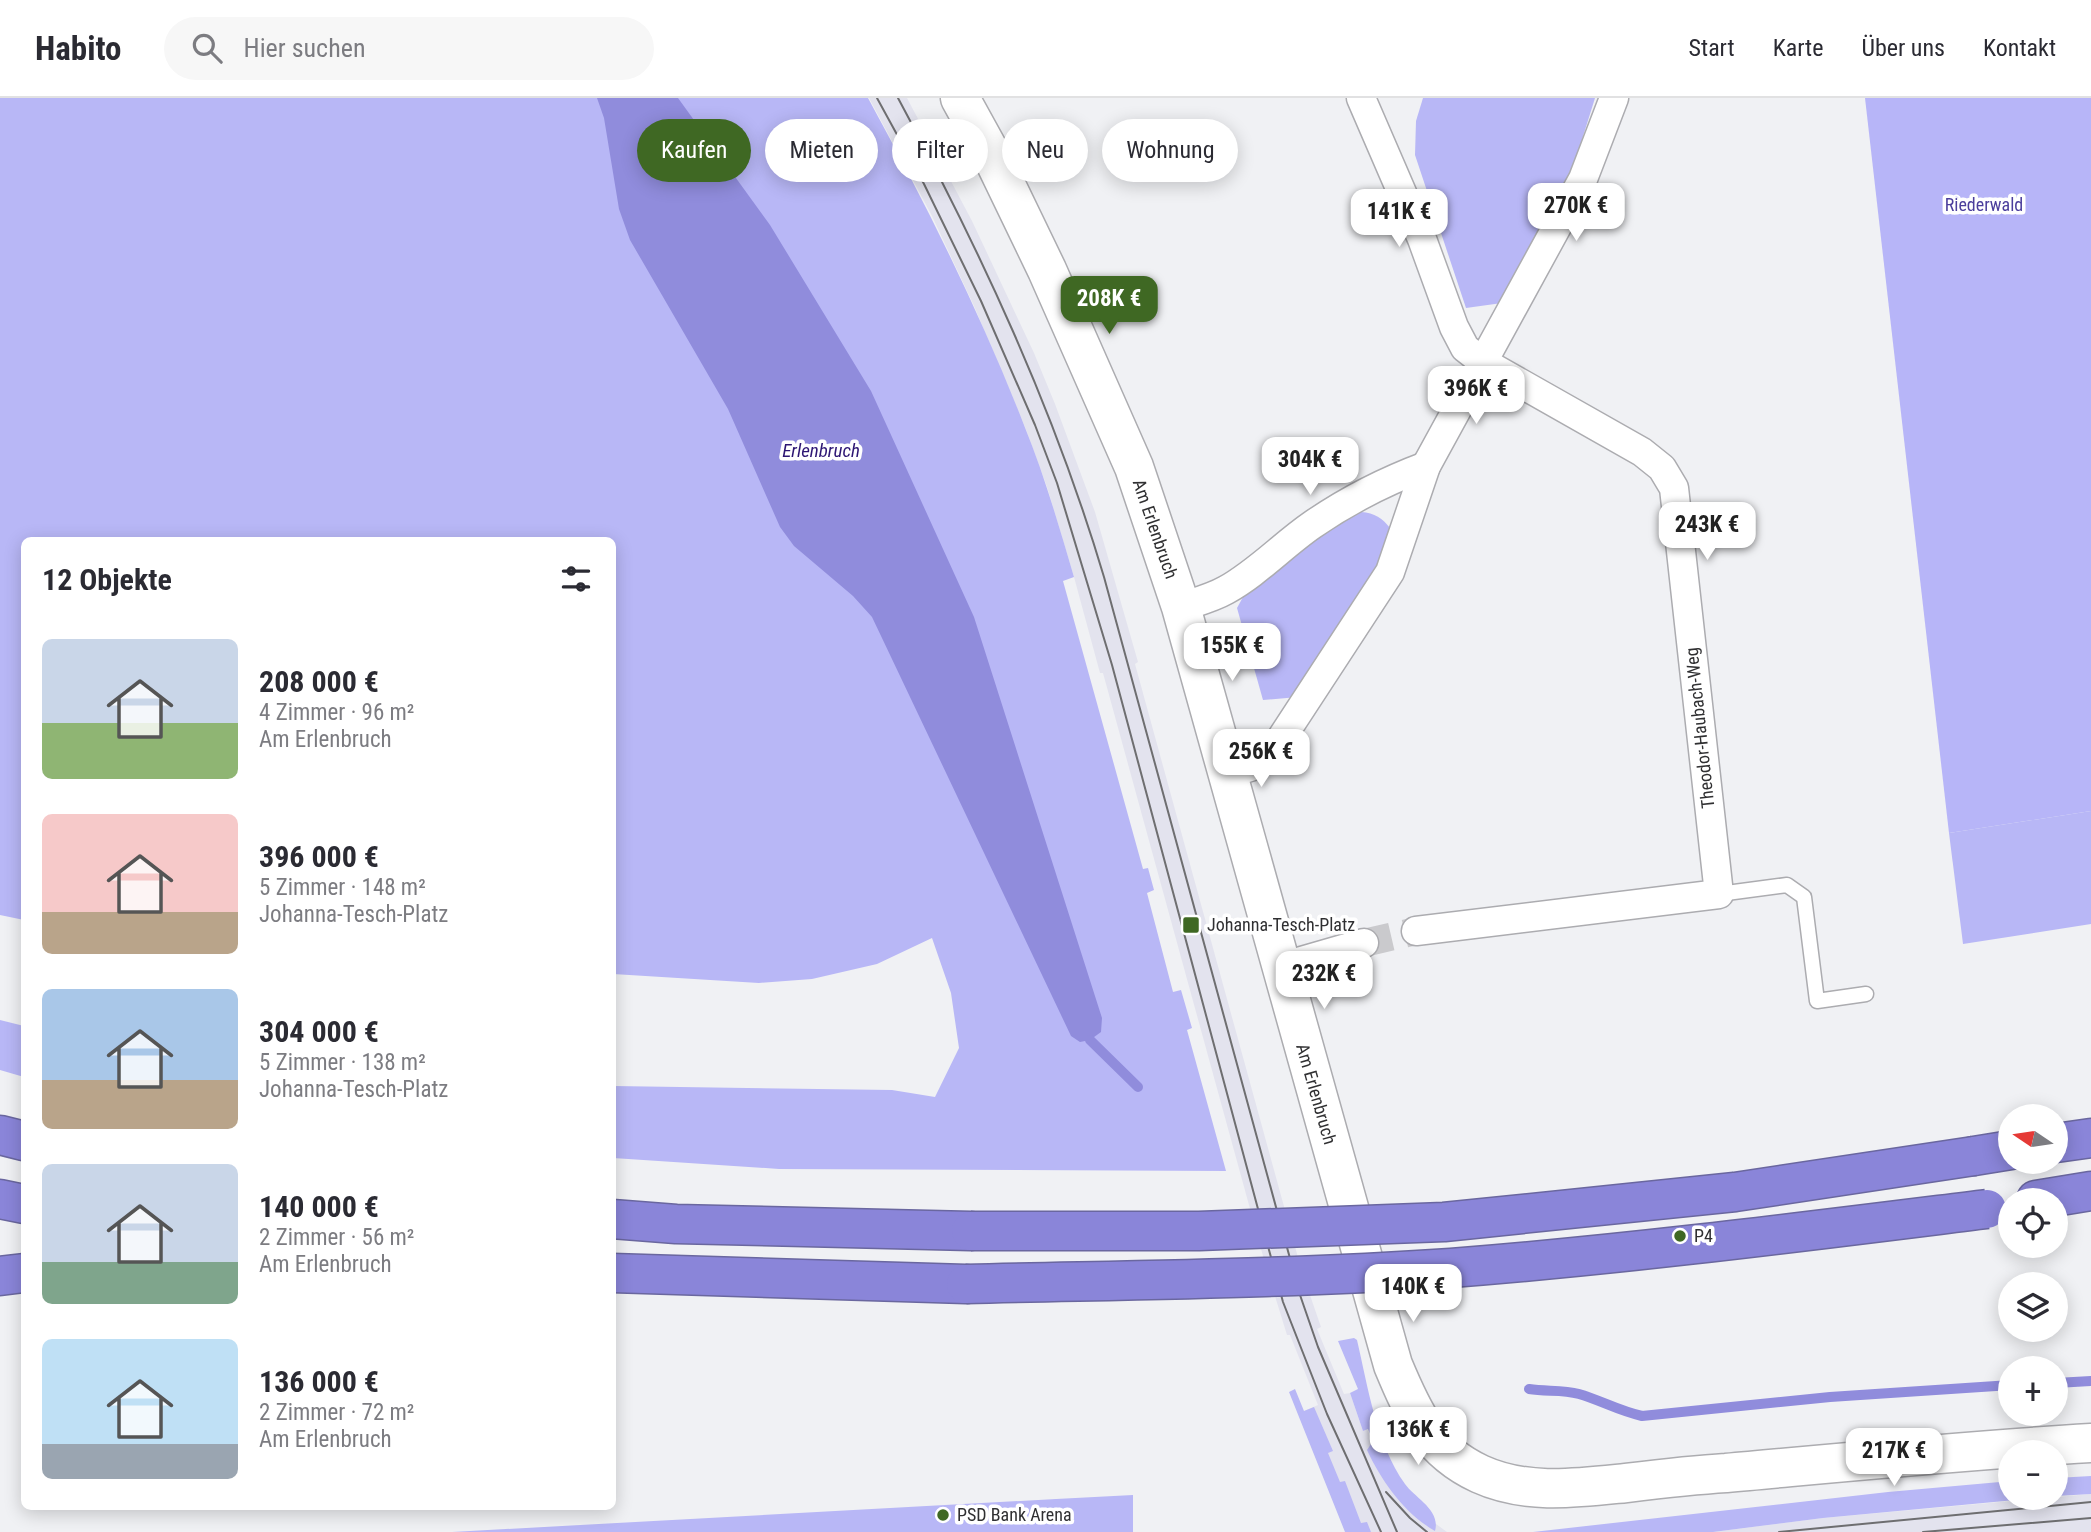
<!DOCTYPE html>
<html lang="de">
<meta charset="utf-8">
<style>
body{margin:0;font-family:"Roboto Condensed",sans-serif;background:#f7f7f7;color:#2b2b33;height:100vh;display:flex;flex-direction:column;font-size:26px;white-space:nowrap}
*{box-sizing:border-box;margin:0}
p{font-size:23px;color:#7c7c81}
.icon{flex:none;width:38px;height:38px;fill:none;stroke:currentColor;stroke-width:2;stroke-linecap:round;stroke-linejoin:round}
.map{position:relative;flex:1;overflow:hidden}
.sheet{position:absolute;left:21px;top:439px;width:595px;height:973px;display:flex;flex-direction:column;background:#fff;border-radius:10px;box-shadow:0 4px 18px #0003}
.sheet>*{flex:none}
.guide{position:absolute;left:637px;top:21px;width:665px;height:63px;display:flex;gap:14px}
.needle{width:46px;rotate:283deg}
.tools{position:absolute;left:1998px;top:1006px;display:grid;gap:14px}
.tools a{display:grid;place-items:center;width:70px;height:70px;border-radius:50%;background:#fff;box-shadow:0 4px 18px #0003;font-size:35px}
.price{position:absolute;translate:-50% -60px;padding:0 16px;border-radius:14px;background:#fff;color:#222;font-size:23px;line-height:46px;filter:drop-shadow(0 2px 4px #0008)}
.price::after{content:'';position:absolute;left:50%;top:42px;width:21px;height:16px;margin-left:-10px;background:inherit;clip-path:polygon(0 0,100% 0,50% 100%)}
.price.selected{background:#3f6823;color:#fff}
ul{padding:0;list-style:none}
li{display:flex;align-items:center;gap:21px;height:175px;padding:0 21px}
li span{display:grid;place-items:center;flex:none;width:196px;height:140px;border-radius:10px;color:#555}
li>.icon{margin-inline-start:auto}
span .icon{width:84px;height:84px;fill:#fffc;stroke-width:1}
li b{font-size:30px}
h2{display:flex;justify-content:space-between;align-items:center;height:84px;padding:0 21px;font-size:30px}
.pill{padding:0 24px;border-radius:32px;background:#fff;box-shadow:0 4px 18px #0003;font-size:24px;line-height:63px}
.pill.selected{background:#3f6823;color:#fff}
header{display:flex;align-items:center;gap:42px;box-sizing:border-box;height:98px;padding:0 35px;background:#fff;border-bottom:2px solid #e1e1e2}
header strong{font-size:33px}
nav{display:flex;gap:38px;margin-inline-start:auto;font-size:24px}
.search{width:490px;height:63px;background:#f7f7f7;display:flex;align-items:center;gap:18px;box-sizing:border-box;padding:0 24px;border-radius:38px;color:#7c7c81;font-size:26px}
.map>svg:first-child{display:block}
</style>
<header>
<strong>Habito</strong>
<div class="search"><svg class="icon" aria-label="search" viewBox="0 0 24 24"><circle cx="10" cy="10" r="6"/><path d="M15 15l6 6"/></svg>Hier suchen</div>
<nav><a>Start</a><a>Karte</a><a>Über uns</a><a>Kontakt</a></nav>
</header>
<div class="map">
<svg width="2091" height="1434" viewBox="0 0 2091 1434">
<rect width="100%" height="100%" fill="#f0f1f4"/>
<g fill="#e3e3ee">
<polygon points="869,0 907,0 972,123 1034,255 1055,306 1095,414 1138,564 1135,566 1249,981 1302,1174 1321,1229 1317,1231 1344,1296 1350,1295 1363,1333 1367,1331 1374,1347 1414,1410 1447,1434 1351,1434 1304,1313 1318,1307 1290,1237 1287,1237 1266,1169 1103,575 1100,575 1074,479 1047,389 1025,329 974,208 932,118"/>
<polygon points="2091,1396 2091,1434 1713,1434 1823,1420"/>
</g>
<g fill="#b8b7f6">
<path d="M0,0H868C926,106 980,214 1024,327C1044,376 1059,428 1074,479L1063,483L1143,771L1148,770L1154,792L1147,795L1173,894L1181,892L1192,930L1187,932L1226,1073L779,1071L613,1060V988L892,992L935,999L959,950L951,895L932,840L877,866L812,881L759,885L613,876L612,443H24V822L0,817Z"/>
<polygon points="1423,0 1595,0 1575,64 1502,205 1466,210 1415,57 1416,23"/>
<path d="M1361,414C1375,415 1382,420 1391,431L1388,450L1298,599L1263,602L1237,510L1254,479L1333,423Z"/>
<polygon points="2091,713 2091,826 1963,846 1949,735"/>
<polygon points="0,922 24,928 24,979 0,972"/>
<path d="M1354,1240L1357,1242C1368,1289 1376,1345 1405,1386C1415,1400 1441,1412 1435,1433C1404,1415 1382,1384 1367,1352L1373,1343L1368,1331L1363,1333L1350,1295L1358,1291L1338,1243Z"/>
<polygon points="1295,1291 1304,1313 1314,1309 1333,1353 1328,1355 1340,1384 1345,1383 1361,1425 1367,1424 1371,1434 1345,1434 1289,1294"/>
<polygon points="2091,1378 2091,1396 2056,1398 2056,1380"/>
<polygon points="2011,1383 2011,1400 2038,1400 1823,1420 1713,1434 1533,1434 1888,1394"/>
<polygon points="1133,1397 1133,1434 452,1434 1056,1401"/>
</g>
<polygon fill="#b7b5f8" points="1865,0 2091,0 2091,713 1949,735"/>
<polygon fill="#908cdc" points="597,0 678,0 770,127 871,293 974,519 1102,920 1101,934 1090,942 1080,944 1071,938 872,519 853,498 794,448 780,429 728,311 630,142 619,111 604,20"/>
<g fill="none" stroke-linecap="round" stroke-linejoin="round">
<g stroke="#908cdc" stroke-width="10">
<polyline points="1090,942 1138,989"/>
<polyline points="2056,1285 2091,1283"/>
<path d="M1529,1291C1546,1294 1562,1291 1579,1296C1600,1302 1619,1313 1642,1318L1830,1299L2011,1287"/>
</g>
<polyline stroke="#cacacd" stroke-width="28" stroke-dasharray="28 14" stroke-linecap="butt" points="1364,845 1416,833"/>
<defs>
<polyline id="lane" points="1719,796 1787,787 1804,799 1817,903 1866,896"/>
<g id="street">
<polyline points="1361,0 1422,141 1454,229 1465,250 1483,264 1642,354 1662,370 1674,390 1719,796 1416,833"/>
<path d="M1181,509C1196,504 1212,500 1226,492C1257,475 1283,447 1312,427C1348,402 1386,383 1426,368"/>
<polyline points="1227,676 1250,669 1271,656 1390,474 1426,368 1583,81 1614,0"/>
<polyline points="1281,869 1364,845"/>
</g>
<path id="secondary" d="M960,0L993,60L1047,172L1134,369L1181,509L1393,1267C1413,1315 1430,1353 1480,1376C1526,1397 1577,1390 1626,1385C1659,1381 1693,1377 1726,1375C1848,1364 1969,1352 2091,1345"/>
<g id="highway">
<polyline points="0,1037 24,1043"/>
<polyline points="2056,1045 2091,1040"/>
<polyline points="1974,1058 2011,1052"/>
<polyline points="0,1101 24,1106"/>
<polyline points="2036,1102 2091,1093"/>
<polyline points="612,1121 676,1126 971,1133"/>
<polyline points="612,1175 966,1186"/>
<polyline points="0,1178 24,1175"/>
</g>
</defs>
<use href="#lane" stroke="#acacb0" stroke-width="17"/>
<use href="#street" stroke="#acacb0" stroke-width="31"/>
<use href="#secondary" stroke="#acacb0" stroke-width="41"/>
<use href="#highway" stroke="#6a679f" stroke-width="41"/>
<use href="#lane" stroke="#fff" stroke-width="14"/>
<use href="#street" stroke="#fff" stroke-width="28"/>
<use href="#secondary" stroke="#fff" stroke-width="38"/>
<use href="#highway" stroke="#8a85d9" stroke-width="38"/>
<g stroke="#6e6e70" stroke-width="2">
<polyline points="877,0 924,86 981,203 1035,327 1057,385 1112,567 1283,1204 1327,1316 1381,1434"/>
<path d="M898,0C981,154 1054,311 1104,479L1300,1197L1318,1249L1397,1434"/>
<polyline points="1386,1394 1410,1420 1427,1434"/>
<polyline points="1779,1434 2091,1404"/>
<polyline points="1923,1434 2091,1420"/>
</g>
<defs>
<g id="highway-bridge">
<polyline points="971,1133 1199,1133 1444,1124 1735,1094 1974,1058"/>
<path d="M966,1186C1127,1182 1290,1181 1451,1170C1630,1156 1809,1133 1987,1111"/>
</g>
</defs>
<use href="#highway-bridge" stroke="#6a679f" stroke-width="41" stroke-linecap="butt"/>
<use href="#highway-bridge" stroke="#8a85d9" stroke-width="38"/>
</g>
<g fill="#3f6823" stroke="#fff" stroke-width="2.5">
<rect x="1182" y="818" width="18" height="18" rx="3.5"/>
<circle cx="1680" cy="1138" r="7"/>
<circle cx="943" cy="1417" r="7"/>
</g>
<g text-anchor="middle" stroke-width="7" stroke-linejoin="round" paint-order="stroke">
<g font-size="18" fill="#4b3e9c" stroke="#fff">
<text x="1984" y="113">Riederwald</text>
</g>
<g font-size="18" fill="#303032" stroke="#fff">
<text transform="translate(1155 431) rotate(71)" y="6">Am Erlenbruch</text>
<text transform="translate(1700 630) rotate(-96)" y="6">Theodor-Haubach-Weg</text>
<text transform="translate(1316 996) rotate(74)" y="6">Am Erlenbruch</text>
</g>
<g font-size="18" fill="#303032" stroke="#fff" text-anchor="start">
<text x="1207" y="833">Johanna-Tesch-Platz</text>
<text x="1694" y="1144">P4</text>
<text x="957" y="1423">PSD Bank Arena</text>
</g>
<g font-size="19" font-style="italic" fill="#2d1673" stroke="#fff">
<text x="821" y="359">Erlenbruch</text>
</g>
</g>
</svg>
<div class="tools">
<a><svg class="needle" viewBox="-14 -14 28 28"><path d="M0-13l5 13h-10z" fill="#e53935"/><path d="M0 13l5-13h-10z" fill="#7c7c81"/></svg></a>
<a><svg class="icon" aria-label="locate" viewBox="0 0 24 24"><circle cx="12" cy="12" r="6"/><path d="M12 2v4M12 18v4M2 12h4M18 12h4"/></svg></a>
<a><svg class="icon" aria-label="layers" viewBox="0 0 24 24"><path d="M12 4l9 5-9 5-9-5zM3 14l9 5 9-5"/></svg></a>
<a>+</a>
<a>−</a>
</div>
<b class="price" style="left:1576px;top:145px">270K €</b>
<b class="price" style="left:1399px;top:151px">141K €</b>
<b class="price selected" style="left:1109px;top:238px">208K €</b>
<b class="price" style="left:1476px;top:328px">396K €</b>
<b class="price" style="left:1310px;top:399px">304K €</b>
<b class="price" style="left:1707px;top:464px">243K €</b>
<b class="price" style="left:1232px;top:585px">155K €</b>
<b class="price" style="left:1261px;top:691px">256K €</b>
<b class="price" style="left:1324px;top:913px">232K €</b>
<b class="price" style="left:1413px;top:1226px">140K €</b>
<b class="price" style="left:1418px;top:1369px">136K €</b>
<b class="price" style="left:1894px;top:1390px">217K €</b>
<div class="guide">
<a class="pill selected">Kaufen</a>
<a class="pill">Mieten</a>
<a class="pill">Filter</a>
<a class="pill">Neu</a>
<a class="pill">Wohnung</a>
</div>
<section class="sheet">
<h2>12 Objekte<svg class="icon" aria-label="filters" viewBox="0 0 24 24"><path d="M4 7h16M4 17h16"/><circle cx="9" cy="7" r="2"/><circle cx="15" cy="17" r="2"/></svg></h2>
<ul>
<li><span style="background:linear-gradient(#c9d6e8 60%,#8fb573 0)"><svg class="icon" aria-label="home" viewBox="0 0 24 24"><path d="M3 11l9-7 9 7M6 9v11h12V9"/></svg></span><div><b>208 000 €</b><p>4 Zimmer · 96 m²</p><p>Am Erlenbruch</p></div></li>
<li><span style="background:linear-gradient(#f6c9c9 70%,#b9a48a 0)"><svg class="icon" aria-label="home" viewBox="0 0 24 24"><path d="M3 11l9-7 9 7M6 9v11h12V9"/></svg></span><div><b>396 000 €</b><p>5 Zimmer · 148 m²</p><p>Johanna-Tesch-Platz</p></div></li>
<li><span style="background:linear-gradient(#a9c7e8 65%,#b9a48a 0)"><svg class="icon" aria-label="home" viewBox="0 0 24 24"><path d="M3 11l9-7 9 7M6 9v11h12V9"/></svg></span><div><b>304 000 €</b><p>5 Zimmer · 138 m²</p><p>Johanna-Tesch-Platz</p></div></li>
<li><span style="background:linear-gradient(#c9d6e8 70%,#7fa58c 0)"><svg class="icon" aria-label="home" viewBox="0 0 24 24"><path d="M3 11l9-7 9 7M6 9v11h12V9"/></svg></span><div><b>140 000 €</b><p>2 Zimmer · 56 m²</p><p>Am Erlenbruch</p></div></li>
<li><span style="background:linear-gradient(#bfe0f5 75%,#9aa5b1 0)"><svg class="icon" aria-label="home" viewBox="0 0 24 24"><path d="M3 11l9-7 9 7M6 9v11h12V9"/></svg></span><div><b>136 000 €</b><p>2 Zimmer · 72 m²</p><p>Am Erlenbruch</p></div></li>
</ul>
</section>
</div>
